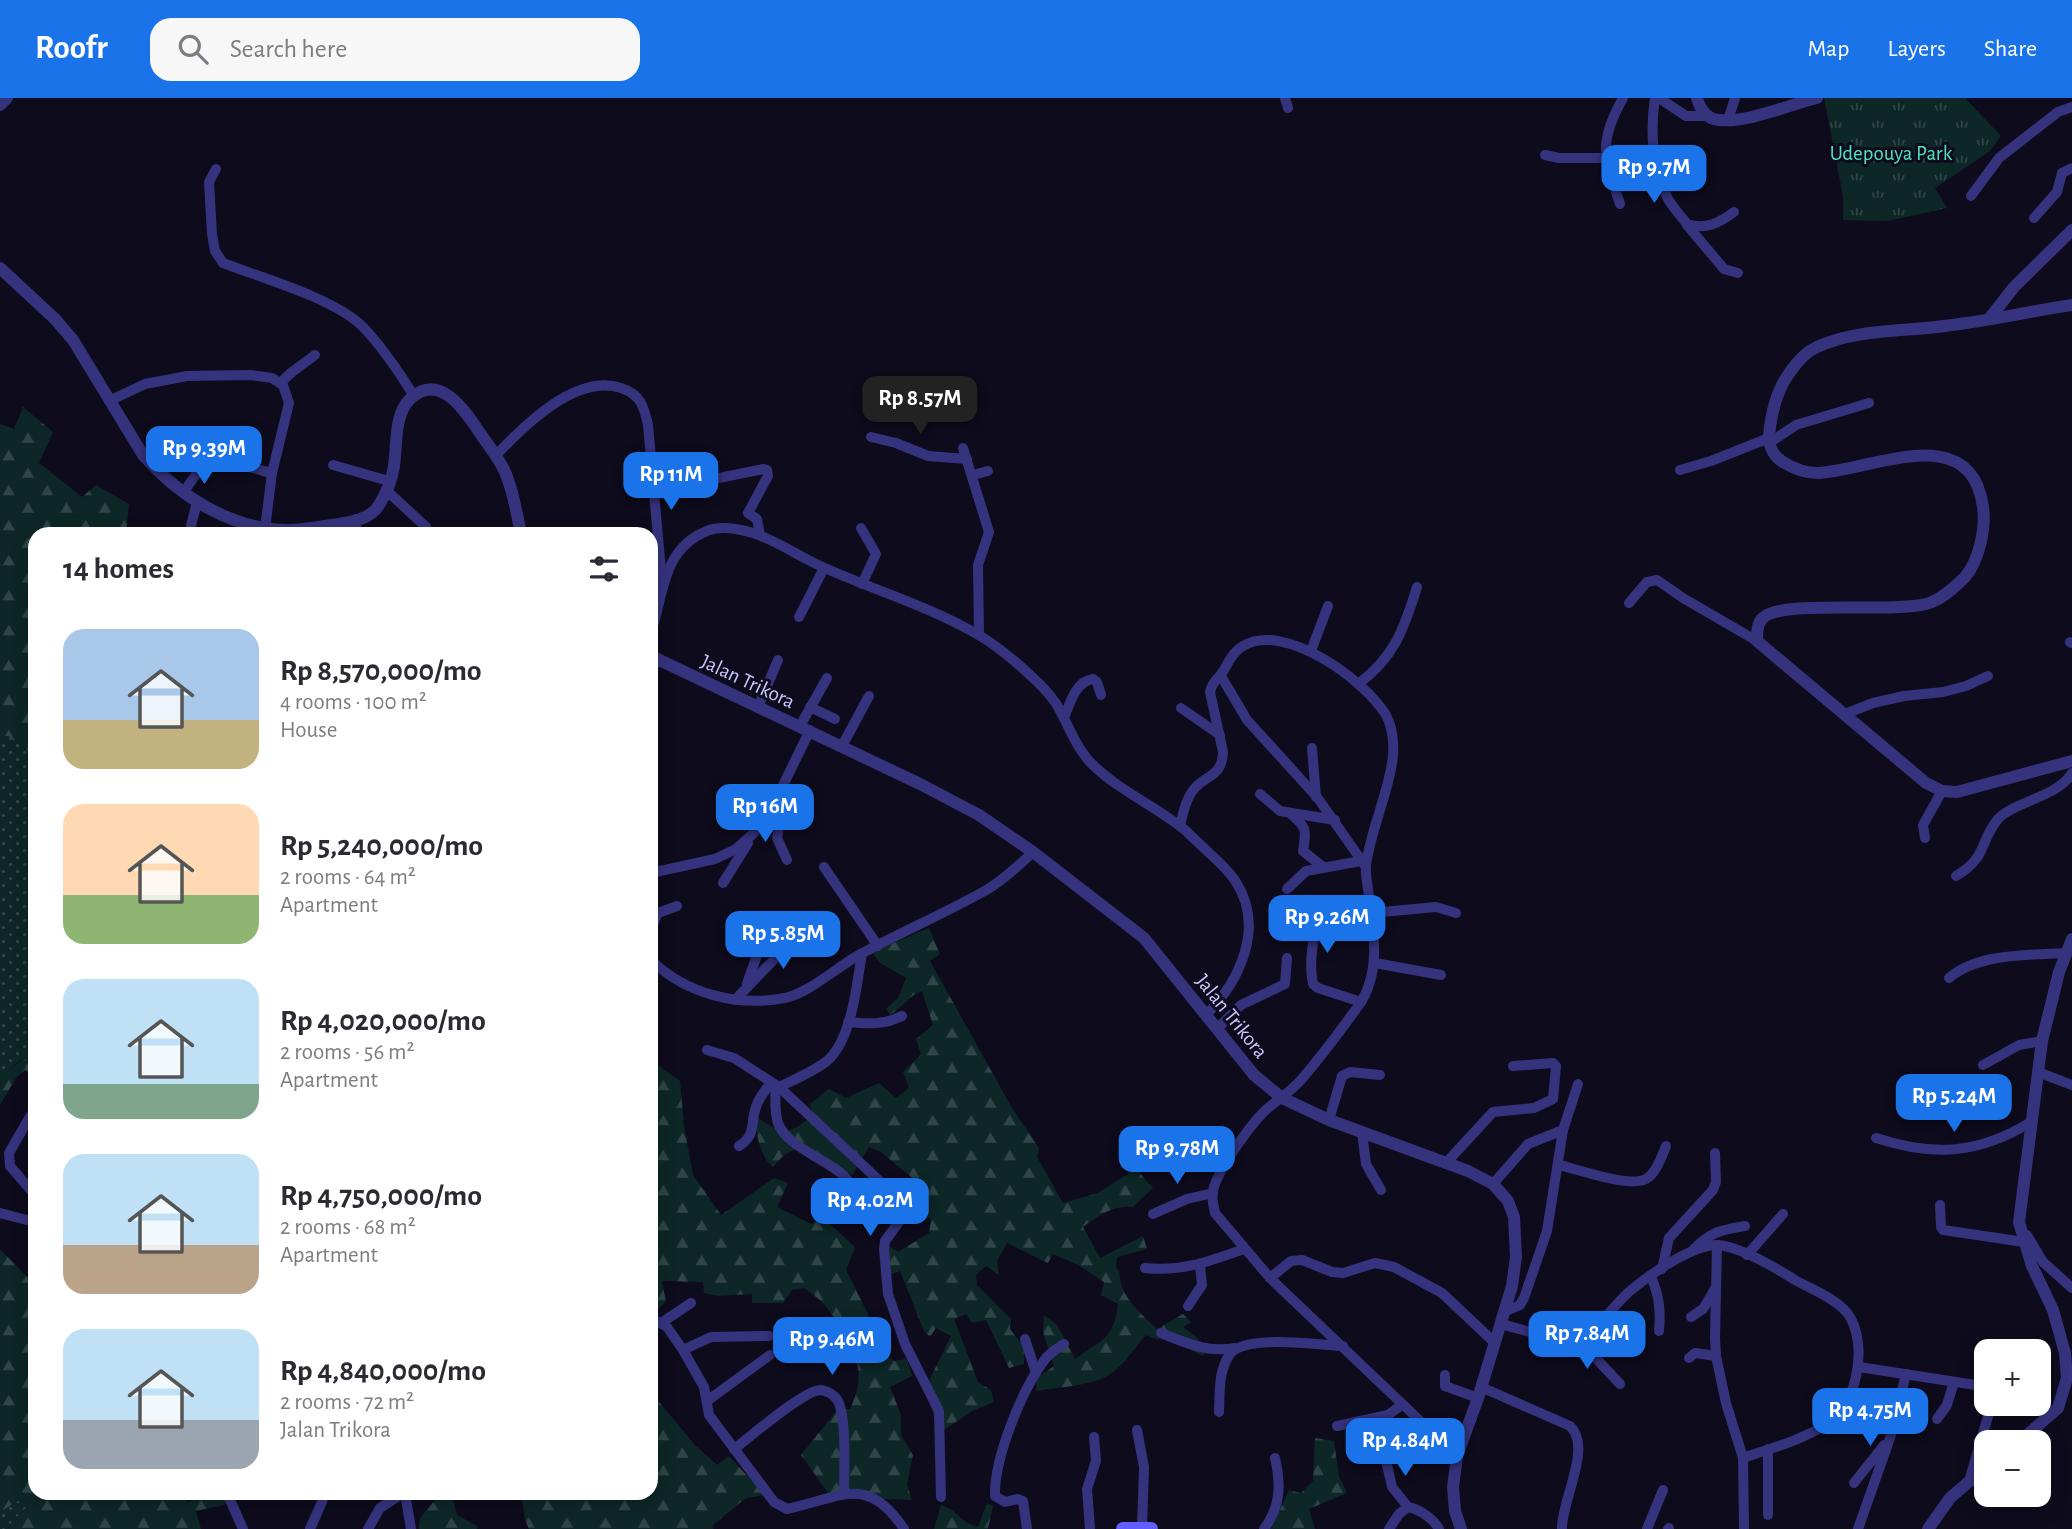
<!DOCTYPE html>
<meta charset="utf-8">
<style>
body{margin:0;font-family:"Alegreya Sans",sans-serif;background:#f7f7f7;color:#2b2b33;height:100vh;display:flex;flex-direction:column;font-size:26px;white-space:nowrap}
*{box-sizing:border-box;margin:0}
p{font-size:23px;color:#7c7c81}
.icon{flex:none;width:38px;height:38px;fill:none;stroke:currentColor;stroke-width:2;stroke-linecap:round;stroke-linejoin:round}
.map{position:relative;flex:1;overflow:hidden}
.side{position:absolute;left:28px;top:429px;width:630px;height:973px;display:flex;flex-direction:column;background:#fff;border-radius:21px;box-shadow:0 4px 18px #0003}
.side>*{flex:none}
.tools{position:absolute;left:1974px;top:1241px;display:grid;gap:14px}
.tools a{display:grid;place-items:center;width:77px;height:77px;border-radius:14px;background:#fff;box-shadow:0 4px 18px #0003;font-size:35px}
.price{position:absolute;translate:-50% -60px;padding:0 16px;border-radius:14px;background:#1a73e8;color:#fff;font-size:23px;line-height:46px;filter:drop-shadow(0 2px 4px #0008)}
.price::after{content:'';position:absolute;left:50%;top:42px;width:21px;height:16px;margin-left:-10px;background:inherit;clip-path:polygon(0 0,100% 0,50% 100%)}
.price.active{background:#222;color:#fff}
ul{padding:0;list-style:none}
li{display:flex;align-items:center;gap:21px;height:175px;padding:0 35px}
li span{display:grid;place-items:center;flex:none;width:196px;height:140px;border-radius:21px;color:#555}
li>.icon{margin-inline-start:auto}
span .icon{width:84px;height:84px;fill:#fffc;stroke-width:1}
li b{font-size:30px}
h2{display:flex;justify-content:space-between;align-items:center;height:84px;padding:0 35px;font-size:30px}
header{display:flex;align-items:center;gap:42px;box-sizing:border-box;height:98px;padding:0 35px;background:#1a73e8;color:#fff}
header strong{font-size:33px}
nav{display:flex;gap:38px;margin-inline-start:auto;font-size:24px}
.search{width:490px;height:63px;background:#f7f7f7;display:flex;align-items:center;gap:18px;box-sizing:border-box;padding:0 24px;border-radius:21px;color:#7c7c81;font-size:26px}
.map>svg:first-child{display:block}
</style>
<header>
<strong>Roofr</strong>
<div class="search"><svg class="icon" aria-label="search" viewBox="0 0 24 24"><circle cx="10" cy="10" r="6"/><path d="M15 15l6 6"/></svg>Search here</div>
<nav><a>Map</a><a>Layers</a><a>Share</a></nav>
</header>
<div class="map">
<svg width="2072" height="1431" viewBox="0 0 2072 1431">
<defs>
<pattern id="grass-dots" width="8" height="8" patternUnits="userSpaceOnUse" patternTransform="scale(1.75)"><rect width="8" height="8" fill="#0d2726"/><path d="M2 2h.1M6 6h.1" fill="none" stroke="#2f4547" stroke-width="1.8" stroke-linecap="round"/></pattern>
<pattern id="forest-firs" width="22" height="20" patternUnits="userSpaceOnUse" patternTransform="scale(1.75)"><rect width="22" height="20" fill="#0d2726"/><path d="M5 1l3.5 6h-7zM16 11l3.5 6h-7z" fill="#2f4547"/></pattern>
<pattern id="park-tufts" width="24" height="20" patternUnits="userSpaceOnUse" patternTransform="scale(1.75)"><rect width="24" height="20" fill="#0d2726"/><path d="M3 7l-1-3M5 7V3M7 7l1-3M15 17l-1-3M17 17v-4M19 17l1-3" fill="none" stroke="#2f4547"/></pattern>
</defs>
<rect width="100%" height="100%" fill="#0e0b1d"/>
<g fill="url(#grass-dots)">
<polygon points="0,638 8,638 35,659 35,969 22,961 0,979"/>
<polygon points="21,1401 28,1408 5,1431 0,1431 0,1414"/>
</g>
<g fill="url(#forest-firs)">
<polygon points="23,309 53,334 39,365 82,399 96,387 129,406 126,436 35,436 35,659 8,638 0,638 0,326 14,331"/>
<path d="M929,830L940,856L930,863L1012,1010L1039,1050L1037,1059L1063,1105L1098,1095L1136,1071L1153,1090L1133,1109C1113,1107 1099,1117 1083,1129L1100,1160L1143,1138L1147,1151L1117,1159L1116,1169C1121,1175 1119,1177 1121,1185C1124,1201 1145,1220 1157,1231L1183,1216L1191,1224L1183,1229L1208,1249L1203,1258L1162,1237L1158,1242L1146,1237C1136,1248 1125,1265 1112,1275C1094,1288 1059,1289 1036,1293L1037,1280L1054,1268L1043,1234L1044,1217L1057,1227L1075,1261C1102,1242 1114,1241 1118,1206L1101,1197L1104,1184L1078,1167L1053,1156L1048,1165L1007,1145L997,1163L999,1177L986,1168L976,1177L977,1187L1011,1221L1010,1231L1024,1249V1266L1009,1270L986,1222L972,1225L966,1216L954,1221L978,1284L991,1292L994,1304L972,1313L944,1332L937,1328L925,1291L951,1238L936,1230L930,1239L924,1233L900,1173L885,1178L879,1154L882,1143L898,1154L929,1135L931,1121L900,1101L916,1083L881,1054L869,1049L852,1077L800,1049L784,1057L773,1069C759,1057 756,1036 756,1019C784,1036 787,1039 813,1017L810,1006L829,991L846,1000L879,985L896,1000L909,990L903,974L921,956L916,941L933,927L922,893C908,898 903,909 890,917L886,911L898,900L906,880L879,864L872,854Z"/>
<polygon points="23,961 35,969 35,979 25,972 16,980 0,1007 0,979"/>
<path d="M651,962L680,983L684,1028L693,1077L721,1117L774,1080L788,1085L777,1109L811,1126L822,1119L855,1149L846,1172L888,1256L894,1263L907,1261L912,1278L890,1289L901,1317V1337L913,1357L907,1386L912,1402L831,1399L801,1357L838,1311H850C866,1278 858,1259 840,1230C829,1210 823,1203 804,1190L792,1192L783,1205H752V1196L719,1198L704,1195L703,1184L662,1183L666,1204L651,1217Z"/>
<polygon points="0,1151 35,1187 35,1395 183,1395 188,1405 201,1395 224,1395 228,1400 224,1407 196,1413 201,1431 5,1431 28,1408 21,1401 0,1414"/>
<path d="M651,1294L694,1346L717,1367L729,1358L765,1397L746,1400L712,1428L714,1431H529C522,1418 526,1406 518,1395H651Z"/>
<polygon points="1315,1340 1334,1343 1339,1378 1347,1395 1309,1411 1315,1431 1271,1431 1289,1392 1301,1395 1313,1383"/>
<polygon points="441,1395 451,1395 457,1417 477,1428 477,1431 419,1431 420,1420"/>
<path d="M987,1405L993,1408L988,1431H934L941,1407C960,1414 960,1424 978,1429Z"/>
</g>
<polygon fill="url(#park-tufts)" points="1824,0 1965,0 2001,38 1990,53 1935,90 1947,110 1888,123 1843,122 1843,98"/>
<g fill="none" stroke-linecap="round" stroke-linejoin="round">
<g stroke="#36337e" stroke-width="10">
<polyline points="1285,0 1288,10"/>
<path d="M1655,0C1650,32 1652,69 1667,99C1672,109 1681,118 1687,126C1706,132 1719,125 1734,114"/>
<polyline points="1659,0 1686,18 1708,18"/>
<polyline points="1728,22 1735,0"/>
<polyline points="1545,57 1559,60 1607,60"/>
<path d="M216,71L209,84L212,136L215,153L223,165C262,180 333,200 362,228C382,248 399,274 414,298"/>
<polyline points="1971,98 1999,60 2058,14 2072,9"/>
<path d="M1620,106C1605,59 1597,46 1623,0"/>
<polyline points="2034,120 2057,94 2062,75 2072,70"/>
<polyline points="1687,127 1724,171 1738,175"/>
<polyline points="280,285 292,274 315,257"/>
<polyline points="109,303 145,286 187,278 250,277 272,280 283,287 289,305 272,375 265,431"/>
<polyline points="871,339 896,345 928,358 967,361"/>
<polyline points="1769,345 1796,327 1869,305"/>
<polyline points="963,350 989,434 978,467 979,536"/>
<path d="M496,357C524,328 576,275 621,290C640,296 644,308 648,327L662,484"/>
<polyline points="333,367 389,383"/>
<polyline points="1680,372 1711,363 1769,340"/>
<polyline points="973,377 988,373"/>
<polyline points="386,392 426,429"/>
<polyline points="654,393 764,371 767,372 768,378 748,415 757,421 760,437"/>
<path d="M183,395C189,387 194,378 200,372C217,356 253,371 272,375"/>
<polyline points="861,430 876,456 862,486"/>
<polyline points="189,436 197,404"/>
<polyline points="356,436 356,421"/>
<polyline points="1629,505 1647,484 1657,482 1683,500 1757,543"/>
<polyline points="799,519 824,470"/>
<path d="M651,535C664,496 662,451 707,433C721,427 739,431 753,435C778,443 801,460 825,470C874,492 928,508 975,535C995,546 1014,562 1030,577C1039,585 1048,594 1055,604C1068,624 1075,650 1093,667C1119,692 1151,706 1180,728C1188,734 1195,742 1203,749C1214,760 1228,771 1236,784C1265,829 1240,883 1206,917"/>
<polyline points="2070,544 2072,545"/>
<polyline points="1311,553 1328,508"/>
<polyline points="651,573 657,562"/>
<polyline points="1221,578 1247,622 1317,699 1366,769"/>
<path d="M1358,586C1394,560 1404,531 1417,489"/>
<polyline points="758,609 778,562"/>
<polyline points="810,609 835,621"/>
<polyline points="1181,610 1220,637"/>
<polyline points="1845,616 1873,605 1904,598 1943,594 1966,588 1988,578"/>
<path d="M1064,620C1070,605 1075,584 1093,581L1097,584L1101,597"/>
<polyline points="800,628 827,580"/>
<polyline points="842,648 869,598"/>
<polyline points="1312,650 1316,699"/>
<polyline points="781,693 783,710 777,740 787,762"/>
<polyline points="1260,696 1280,713 1335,722"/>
<path d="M1291,716C1308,731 1306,732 1303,753L1323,769"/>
<path d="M1180,728C1183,715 1186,701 1194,691C1207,676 1222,679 1223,654L1210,594C1212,583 1219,581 1224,572C1228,564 1235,552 1243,548C1284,523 1365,582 1386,617C1393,630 1394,644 1393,658C1389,695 1371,730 1366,767C1365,777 1368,789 1369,799C1374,835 1381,875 1359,907C1341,932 1321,959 1300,983C1291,993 1279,1001 1268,1010C1252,1024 1220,1069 1214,1089C1211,1098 1213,1106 1215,1115L1270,1180L1457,1358"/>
<polyline points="1925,740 1923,727 1942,693"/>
<polyline points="824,769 878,848"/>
<polyline points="651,775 715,761 736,751 754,735 772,710 810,632"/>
<path d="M1956,778C1988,759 1979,744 1998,721C2013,704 2058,699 2072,675"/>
<polyline points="723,785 748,745"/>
<polyline points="1287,791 1306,773 1361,763"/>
<polyline points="1371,815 1436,809 1456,815"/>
<polyline points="651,831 658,815 677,808"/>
<path d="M651,862C686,896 737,909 785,900C809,895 837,869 859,857C901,834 946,815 988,791C1005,781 1019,767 1033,754"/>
<polyline points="1375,865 1441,877"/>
<path d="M1949,880C1978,855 2029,857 2067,855"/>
<polyline points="747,886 757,857 766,845"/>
<polyline points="735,902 809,825"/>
<path d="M1361,904L1318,890L1313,886C1309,868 1312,847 1316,828L1321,826L1372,820"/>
<path d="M848,924C868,926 884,927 902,918"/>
<polyline points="1217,931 1241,907 1285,886 1287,860"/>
<polyline points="707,952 734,960 779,989 901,1103 903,1111 901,1121 885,1143 884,1151 888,1196 905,1246 939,1313 941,1399"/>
<polyline points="1983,967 2019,947 2042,943"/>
<polyline points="2038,974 2072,987"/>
<path d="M775,987C776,998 774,1014 778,1025C786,1048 826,1061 843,1077C850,1083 854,1091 859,1099"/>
<path d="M779,989C795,981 813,974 827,963C852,942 857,885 862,855"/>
<polyline points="35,1010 9,1055 10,1068 35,1097"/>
<polyline points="1329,1022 1342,978 1350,974 1380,977"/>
<polyline points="1362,1034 1366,1066 1381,1092"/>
<path d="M1876,1040C1934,1059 1979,1056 2031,1024"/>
<path d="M739,1048C757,1036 750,1026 756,1009C759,1000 765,992 771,985"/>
<polyline points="1446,1065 1493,1014 1534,1010 1553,1001 1556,968 1553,965 1513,968"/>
<path d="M1559,1067C1577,1071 1630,1090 1646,1081C1656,1076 1662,1058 1666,1048"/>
<polyline points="1493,1086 1528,1046 1563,1032"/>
<polyline points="1940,1107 1941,1129 1943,1132 2024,1144"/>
<polyline points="0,1115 35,1124"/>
<polyline points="1153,1116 1187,1101 1213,1095"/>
<polyline points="2027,1137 2043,1164 2072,1190"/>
<polyline points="1717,1147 1715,1240 1716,1258 1726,1305 1743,1360 1744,1431"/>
<path d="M1694,1151C1711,1133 1722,1132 1745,1128"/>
<polyline points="1747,1157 1783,1116"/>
<path d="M1145,1170C1182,1174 1210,1163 1244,1151"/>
<polyline points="1662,1171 1669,1140 1713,1092 1716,1084 1715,1055"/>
<path d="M1651,1178C1659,1198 1661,1212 1659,1233"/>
<polyline points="1270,1180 1291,1163 1302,1162 1332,1174 1343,1175 1375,1165 1394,1169 1442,1195 1495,1245"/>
<polyline points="1188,1208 1202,1187 1200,1167"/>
<polyline points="1504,1214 1520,1207 1524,1200 1547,1133 1563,1032 1578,986"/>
<polyline points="1691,1219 1703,1211 1716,1189"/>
<path d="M651,1220L667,1229L683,1252L704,1289L709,1317L774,1404L787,1411C840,1400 867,1375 904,1431"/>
<polyline points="661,1225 691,1205"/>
<path d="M1500,1226C1522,1231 1550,1242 1573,1239C1598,1236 1612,1208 1630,1193C1649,1177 1693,1146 1718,1147C1740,1149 1776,1170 1795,1182C1811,1191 1837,1201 1848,1216C1868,1244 1858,1303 1831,1323C1806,1341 1772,1350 1743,1360"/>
<path d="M1161,1235C1186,1245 1207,1255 1235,1250"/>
<polyline points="1576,1239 1620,1286"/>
<polyline points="1025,1241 1036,1275"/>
<polyline points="683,1252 711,1239 769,1238"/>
<polyline points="1689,1260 1695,1255 1716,1258"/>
<polyline points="1859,1269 1982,1288 1986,1293"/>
<polyline points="1445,1277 1445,1288 1478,1300"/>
<path d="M1481,1289L1570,1328C1593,1349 1561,1403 1562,1431"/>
<polyline points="707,1303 770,1257"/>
<path d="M1402,1307L1388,1317L1383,1328L1381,1340L1392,1389L1408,1409C1419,1411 1434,1421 1439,1431"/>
<path d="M1219,1314C1220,1294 1218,1273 1230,1256C1245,1236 1319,1247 1343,1248"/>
<polyline points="1937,1321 1947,1307 1954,1284"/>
<polyline points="1337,1328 1388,1317"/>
<polyline points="1137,1332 1144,1369 1142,1430"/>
<path d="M734,1351C750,1339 803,1293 820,1292C826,1292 835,1297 838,1303C847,1322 844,1373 844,1396"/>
<polyline points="1768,1351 1768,1417"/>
<polyline points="1970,1380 1989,1315 1989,1306"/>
<polyline points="1854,1385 1884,1347"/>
<polyline points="227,1395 243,1431"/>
<polyline points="405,1395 411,1431"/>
<polyline points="310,1431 322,1404 324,1395"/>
<polyline points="368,1431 380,1410 403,1395"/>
<path d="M1027,1431L1023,1403L1017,1401L1005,1404L995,1398C994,1361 1021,1294 1043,1264C1048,1256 1056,1251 1064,1246"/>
<polyline points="1090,1431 1087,1391 1096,1363 1094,1339"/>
<path d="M1264,1431C1281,1408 1281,1386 1275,1360"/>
<polyline points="1389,1431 1399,1416 1408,1409"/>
<polyline points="1647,1431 1663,1392"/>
<polyline points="1668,1431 1669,1430"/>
<polyline points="1858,1431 1890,1340 1906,1276"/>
</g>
<g stroke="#36337e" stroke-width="12">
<path d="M1697,0C1700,11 1706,21 1719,22C1748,25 1788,7 1817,0"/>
<polyline points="0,7 7,0"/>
<path d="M0,170L55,221L73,242L143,357C180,399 232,432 289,432C303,432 318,429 332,427C347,425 371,422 379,407C386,396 392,381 394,368C397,348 394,316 410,301C441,272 467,316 482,338C491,351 502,364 507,379C514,397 517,417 521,436"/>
<path d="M2072,207C2032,213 1992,222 1952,227C1908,234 1858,230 1817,249C1805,254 1797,264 1790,274C1776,293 1771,315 1769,338C1769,349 1774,359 1783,364C1794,371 1805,375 1818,375C1872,372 1971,321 1983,409C1986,430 1979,463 1965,479C1954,490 1941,502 1926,506C1890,515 1784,502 1764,519C1757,524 1757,534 1757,543L1926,685L1942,693L1957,694L2072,663"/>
<polyline points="1989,221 2014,189 2072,132"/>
<polyline points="651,558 920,686 979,717 1033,754 1144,840 1254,977 1282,1000 1329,1022 1468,1073 1493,1086 1508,1103 1514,1119 1516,1159 1512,1188 1478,1300 1457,1358 1453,1389 1455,1413 1461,1431"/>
<polyline points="2019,1344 2058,1310 2067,1280 2065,1255 2053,1212 2032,1168 2019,1124 2042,943 2059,874 2072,841"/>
<polyline points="1928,1431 1950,1400 1986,1369"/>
</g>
<polyline stroke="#625eff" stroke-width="14" points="1123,1431 1151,1431"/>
</g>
<g text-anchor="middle" stroke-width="6" stroke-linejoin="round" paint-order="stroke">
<g font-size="21" fill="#4ee3be" stroke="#0e0b1d">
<text x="1891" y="62">Udepouya Park</text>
</g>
<g font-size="21" fill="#cdc7ff" stroke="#0e0b1d">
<text transform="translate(748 583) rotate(25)" y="7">Jalan Trikora</text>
<text transform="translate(1232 918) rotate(51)" y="7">Jalan Trikora</text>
</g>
</g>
</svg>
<div class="tools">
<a>+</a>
<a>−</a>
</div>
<b class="price" style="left:1654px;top:107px">Rp 9.7M</b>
<b class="price active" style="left:920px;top:338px">Rp 8.57M</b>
<b class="price" style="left:204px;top:388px">Rp 9.39M</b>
<b class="price" style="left:671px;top:414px">Rp 11M</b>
<b class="price" style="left:765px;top:746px">Rp 16M</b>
<b class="price" style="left:1327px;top:857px">Rp 9.26M</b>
<b class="price" style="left:783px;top:873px">Rp 5.85M</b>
<b class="price" style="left:1954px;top:1036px">Rp 5.24M</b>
<b class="price" style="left:1177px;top:1088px">Rp 9.78M</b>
<b class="price" style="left:870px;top:1140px">Rp 4.02M</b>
<b class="price" style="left:1587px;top:1273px">Rp 7.84M</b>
<b class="price" style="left:832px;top:1279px">Rp 9.46M</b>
<b class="price" style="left:1870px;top:1350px">Rp 4.75M</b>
<b class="price" style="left:1405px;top:1380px">Rp 4.84M</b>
<section class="side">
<h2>14 homes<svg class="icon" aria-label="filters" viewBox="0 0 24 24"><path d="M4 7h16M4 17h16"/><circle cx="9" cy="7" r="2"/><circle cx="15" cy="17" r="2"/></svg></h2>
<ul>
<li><span style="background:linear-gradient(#a9c7e8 65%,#c2b280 0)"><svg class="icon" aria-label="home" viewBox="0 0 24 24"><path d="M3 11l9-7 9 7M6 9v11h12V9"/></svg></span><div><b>Rp 8,570,000/mo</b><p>4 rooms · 100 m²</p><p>House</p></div></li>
<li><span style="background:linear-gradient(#ffd9b3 65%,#8fb573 0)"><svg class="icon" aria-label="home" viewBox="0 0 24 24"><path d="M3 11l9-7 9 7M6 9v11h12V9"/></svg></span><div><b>Rp 5,240,000/mo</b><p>2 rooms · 64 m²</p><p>Apartment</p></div></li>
<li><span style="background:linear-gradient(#bfe0f5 75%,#7fa58c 0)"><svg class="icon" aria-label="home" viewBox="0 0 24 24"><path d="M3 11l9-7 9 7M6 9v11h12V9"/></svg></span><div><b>Rp 4,020,000/mo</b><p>2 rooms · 56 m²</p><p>Apartment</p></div></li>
<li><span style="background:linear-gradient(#bfe0f5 65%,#b9a48a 0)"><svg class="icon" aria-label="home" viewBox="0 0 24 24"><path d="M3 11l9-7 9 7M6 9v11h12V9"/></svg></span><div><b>Rp 4,750,000/mo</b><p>2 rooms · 68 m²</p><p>Apartment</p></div></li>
<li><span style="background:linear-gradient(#bfe0f5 65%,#9aa5b1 0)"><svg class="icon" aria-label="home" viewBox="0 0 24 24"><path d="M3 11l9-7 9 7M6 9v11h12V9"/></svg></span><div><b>Rp 4,840,000/mo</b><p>2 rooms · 72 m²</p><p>Jalan Trikora</p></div></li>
</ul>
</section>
</div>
